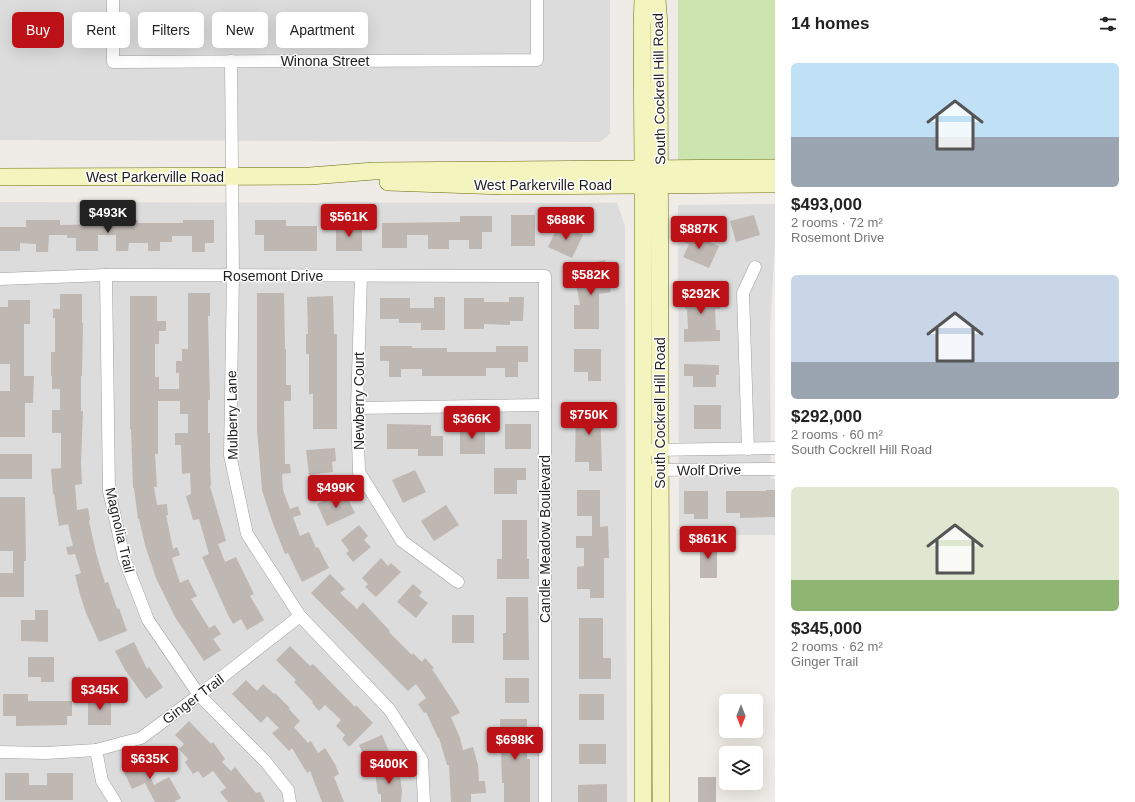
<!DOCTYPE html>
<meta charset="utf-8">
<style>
body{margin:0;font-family:Helvetica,sans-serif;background:#f2f2f2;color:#222;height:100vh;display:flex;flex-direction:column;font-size:15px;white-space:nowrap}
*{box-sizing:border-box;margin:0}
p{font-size:13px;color:#767676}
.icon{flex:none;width:22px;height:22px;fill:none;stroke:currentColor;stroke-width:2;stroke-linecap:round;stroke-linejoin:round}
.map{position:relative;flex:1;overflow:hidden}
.drawer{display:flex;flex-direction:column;background:#fff;width:360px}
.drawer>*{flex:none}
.guide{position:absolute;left:12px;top:12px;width:380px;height:36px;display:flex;gap:8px}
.needle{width:26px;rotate:180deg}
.controls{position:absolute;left:719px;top:694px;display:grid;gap:8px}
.controls a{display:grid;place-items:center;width:44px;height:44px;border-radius:6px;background:#fff;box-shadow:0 4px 16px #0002;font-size:20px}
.price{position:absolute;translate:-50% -34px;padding:0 9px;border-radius:4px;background:#bd1118;color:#fff;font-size:13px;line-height:26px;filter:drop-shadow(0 1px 2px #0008)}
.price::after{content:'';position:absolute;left:50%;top:24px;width:12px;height:9px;margin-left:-6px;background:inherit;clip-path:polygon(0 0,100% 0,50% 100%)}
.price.selected{background:#222;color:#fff}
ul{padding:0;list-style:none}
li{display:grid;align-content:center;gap:8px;height:212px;padding:0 16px}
li span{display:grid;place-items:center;height:124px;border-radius:6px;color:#555}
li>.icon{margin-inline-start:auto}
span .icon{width:72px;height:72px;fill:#fffc;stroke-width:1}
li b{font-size:17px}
h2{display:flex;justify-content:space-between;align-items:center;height:48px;padding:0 16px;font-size:17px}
.chip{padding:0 14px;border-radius:6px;background:#fff;box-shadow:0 4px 16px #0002;font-size:14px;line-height:36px}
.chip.selected{background:#bd1118;color:#fff}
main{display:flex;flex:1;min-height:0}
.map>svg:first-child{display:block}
</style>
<main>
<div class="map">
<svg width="775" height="802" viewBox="0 0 775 802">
<rect width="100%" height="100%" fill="#efebe6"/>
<g fill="#dddcdc">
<polygon points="0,0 610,0 610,134 600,142 0,140"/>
<polygon points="0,202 617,203 625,226 627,802 0,802"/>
<polygon points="775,204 775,243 770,330 771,478 775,479 775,535 679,535 678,205"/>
</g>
<rect fill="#cce4b0" x="678" y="0" width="97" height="165"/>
<g fill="#bfb7b2">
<rect x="511" y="215" width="24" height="31"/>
<polygon points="754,215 760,235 736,242 730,221"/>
<polygon points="460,216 492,216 492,232 482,232 482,249 469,249 469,240 449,240 449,249 428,249 428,235 407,235 407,248 382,248 382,223 460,222"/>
<polygon points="26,220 60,220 60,225 107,224 107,220 138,220 138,223 183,223 183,220 214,220 214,243 205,243 205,252 192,252 192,236 172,236 172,242 160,242 160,251 148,251 148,243 129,243 128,251 116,251 116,235 98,235 98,251 76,251 76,238 67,238 67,235 49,235 48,252 36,252 36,244 20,243 20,251 0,251 0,227 26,227"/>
<polygon points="255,220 286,220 286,226 317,226 317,251 264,251 264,235 255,235"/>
<polygon points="559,224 583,235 572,258 548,247"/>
<rect x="336" y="225" width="26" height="26"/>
<polygon points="685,231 719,246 709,268 683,257 689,244 681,241"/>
<polygon points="605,260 611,292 599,294 599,329 574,329 574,305 580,305 575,277 592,274 590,263"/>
<polygon points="685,286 709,286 709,298 720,299 720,309 715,309 716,330 720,330 720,341 684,342 684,329 688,329 687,309 685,309"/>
<polygon points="188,293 210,293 210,316 208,316 210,400 208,400 208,433 210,433 210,465 211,485 210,486 226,541 218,544 225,562 236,557 254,594 250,596 264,620 247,630 241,619 233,624 227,613 202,557 209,554 199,519 193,520 186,496 191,494 190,473 182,474 181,445 175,445 175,433 188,433 188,414 180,414 180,401 158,401 158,454 155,454 157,487 154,487 157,505 167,504 168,515 166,515 173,549 177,547 180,555 172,558 180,583 188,579 197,596 191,599 209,628 215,625 221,634 213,639 221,650 204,661 175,617 156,578 145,545 139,519 138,519 134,488 133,488 131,429 130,429 130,296 157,296 157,321 166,321 166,331 159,331 159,344 155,344 155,377 159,377 159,389 179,389 179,373 176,373 176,361 182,361 182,349 188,349"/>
<polygon points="257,293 284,293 285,349 286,349 286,385 291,385 291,401 284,401 285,464 290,464 291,473 282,474 283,490 290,509 298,506 301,515 293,517 300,536 309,532 316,548 318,547 329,568 302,582 288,553 285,554 272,521 262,490 257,429"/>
<polygon points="60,294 82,294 82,323 83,323 82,376 81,376 81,411 83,411 81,463 82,484 75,485 77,510 88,508 90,520 89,521 96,553 105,583 108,582 117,609 119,608 127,631 99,642 86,613 79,591 75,575 81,573 75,554 68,555 66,547 73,546 68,524 59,526 54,494 53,494 51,469 61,468 61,433 52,433 52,410 60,410 60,389 52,389 52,376 51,376 51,352 55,352 55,318 53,318 53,309 60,309"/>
<polygon points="333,296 334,334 337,334 337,429 313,429 313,394 309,394 309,354 306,354 306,334 308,334 307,297"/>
<polygon points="434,297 445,297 445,330 421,330 421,323 399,323 399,319 380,319 380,298 410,298 410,308 434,308"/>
<polygon points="509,297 524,297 523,321 510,321 510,325 484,324 484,329 464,329 464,298 484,298 484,302 509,302"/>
<polygon points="8,300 30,300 30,324 24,324 24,376 34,376 33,403 25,403 25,437 0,437 0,391 10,391 10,364 0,364 0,307 8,307"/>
<polygon points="380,346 412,346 412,348 447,348 447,352 496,352 496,346 528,346 528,362 518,362 518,377 505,377 505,368 486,368 486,376 422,376 422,369 401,369 401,377 389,377 389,361 380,361"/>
<polygon points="574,349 601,349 601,381 588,381 588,372 574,372"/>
<polygon points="684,364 719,365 719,375 716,375 716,387 693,387 693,376 684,376"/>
<polygon points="576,404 600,404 602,471 589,471 589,462 575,462"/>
<rect x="694" y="405" width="27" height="24"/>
<polygon points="387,424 431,425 431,436 443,436 443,456 418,456 418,449 387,449"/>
<rect x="505" y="424" width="26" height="25"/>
<rect x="460" y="425" width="25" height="29"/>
<polygon points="335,448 336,461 332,462 333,472 309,475 306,450"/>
<rect x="0" y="454" width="32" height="25"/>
<polygon points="494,468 526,468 526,480 517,480 517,494 494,494"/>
<polygon points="415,470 426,492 403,503 392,480"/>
<polygon points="577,490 600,490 600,527 608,526 609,558 604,558 604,598 590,598 590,589 577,589 577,567 584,566 584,548 576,548 576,536 592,536 592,516 577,516"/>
<polygon points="766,490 775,490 775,517 740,518 740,513 726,513 726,491 766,491"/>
<polygon points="344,491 355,513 327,526 317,504"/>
<polygon points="684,491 708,491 708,519 694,519 694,514 684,514"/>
<polygon points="0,497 25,497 26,561 24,561 24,597 0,597 0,573 13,573 13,551 0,551"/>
<polygon points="446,505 459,525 434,541 421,521"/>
<polygon points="502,520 527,520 527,559 529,559 529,579 497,579 497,559 502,559"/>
<polygon points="359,525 368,536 364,540 371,547 353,562 346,553 349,551 341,540"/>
<rect x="700" y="541" width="17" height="37"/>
<polygon points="381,558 388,566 391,563 401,572 376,597 365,587 368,584 362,578"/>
<polygon points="330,574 345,589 340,593 357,609 363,602 390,631 389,632 412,655 413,653 422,662 425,658 434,668 432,669 455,704 460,713 451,717 460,738 463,750 473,747 478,765 479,781 485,781 486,793 471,794 471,802 451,802 449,765 447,765 439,738 438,738 426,712 424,713 418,704 426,698 416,684 408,691 311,593"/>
<polygon points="413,584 422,592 419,596 428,603 416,618 397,602"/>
<polygon points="506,597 528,597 529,660 503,660 503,633 506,633"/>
<polygon points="35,610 48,610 48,642 21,641 21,620 35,620"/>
<rect x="452" y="615" width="22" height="28"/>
<polygon points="579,618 603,618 603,658 611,658 611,679 579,679"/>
<polygon points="134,642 147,669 149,667 163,687 146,699 125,670 115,651"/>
<polygon points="290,646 310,666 313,664 355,707 356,705 373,723 349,747 342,739 345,735 336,726 341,720 325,705 319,711 312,703 313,702 294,682 296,680 276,660"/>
<polygon points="28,657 54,657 54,682 41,682 41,677 28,677"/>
<rect x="505" y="678" width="24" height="25"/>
<polygon points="246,680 257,691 263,684 274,694 275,693 290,708 289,709 300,721 294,727 308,743 311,741 318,753 325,748 335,764 339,774 334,777 344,802 322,802 310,771 307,773 292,748 289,751 272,733 279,728 267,716 261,723 232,694"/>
<polygon points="3,694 28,694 28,701 72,701 72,716 67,716 67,725 16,726 16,716 3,716"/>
<rect x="579" y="694" width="25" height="26"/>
<rect x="88" y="697" width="23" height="28"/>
<polygon points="500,719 527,719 527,759 530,759 530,802 504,802 504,783 502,783"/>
<polygon points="189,721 211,744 213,742 225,759 222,762 231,771 235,767 256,793 260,792 265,802 228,802 220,792 226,788 213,771 203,778 198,771 193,774 185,762 188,759 179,749 184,744 175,735"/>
<polygon points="382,735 391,756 369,766 359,745"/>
<rect x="579" y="744" width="27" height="20"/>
<polygon points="149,753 153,762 145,766 154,785 169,777 181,798 174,802 155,802 145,783 132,789 121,766"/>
<polygon points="399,768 402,791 401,802 381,802 381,794 378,794 375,772"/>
<polygon points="5,773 29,773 29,785 47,785 47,773 73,773 73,800 5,800"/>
<rect x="698" y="777" width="18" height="25"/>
<polygon points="607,784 607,802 578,802 578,785"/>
</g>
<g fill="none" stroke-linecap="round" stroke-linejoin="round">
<defs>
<g id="street">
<polyline points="113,0 113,62 537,60 537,0"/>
<polyline points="231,61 233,276 230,455 247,534 300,616 389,709 422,760 424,802"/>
<polyline points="106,275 109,491 124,558 148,620 199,695 265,761 288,790 290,802"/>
<polyline points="361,276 357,408 359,472 402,541 458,582"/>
<polyline points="0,279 106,275 545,276 545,802"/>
<polyline points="357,408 545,405"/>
<polyline points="748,449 743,293 755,267"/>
<polyline points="652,450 775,448"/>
<polyline points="652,470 775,469"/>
<polyline points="96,750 102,781 115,802"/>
<polyline points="0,752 46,753 96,750 141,738 199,695 300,616"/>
</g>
<g id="secondary">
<polyline points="643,0 642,25 643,168 643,802"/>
<polyline points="657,0 659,25 661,802"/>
<polyline points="0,177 310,176 374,171 775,168"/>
<polyline points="388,182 504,186 775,184"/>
</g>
</defs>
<use href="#street" stroke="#a0a0a0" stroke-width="13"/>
<use href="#secondary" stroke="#676d0e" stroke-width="18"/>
<use href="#street" stroke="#fff" stroke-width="12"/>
<use href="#secondary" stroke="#f4f4be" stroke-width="17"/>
</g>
<g text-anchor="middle" stroke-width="3" stroke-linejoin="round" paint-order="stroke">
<g font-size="14" fill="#1f1f1f" stroke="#fff">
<text x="325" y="66">Winona Street</text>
<text transform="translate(659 89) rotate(-91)" y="5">South Cockrell Hill Road</text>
<text x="155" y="182">West Parkerville Road</text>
<text x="543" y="190">West Parkerville Road</text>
<text x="273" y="281">Rosemont Drive</text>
<text transform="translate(359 401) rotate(-90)" y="5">Newberry Court</text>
<text transform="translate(660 413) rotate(-90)" y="5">South Cockrell Hill Road</text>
<text transform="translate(232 415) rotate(-91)" y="5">Mulberry Lane</text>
<text transform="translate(709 470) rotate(-1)" y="5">Wolf Drive</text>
<text transform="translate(120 530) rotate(77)" y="5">Magnolia Trail</text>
<text transform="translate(545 539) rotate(-90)" y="5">Candle Meadow Boulevard</text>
<text transform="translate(193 699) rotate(-37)" y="5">Ginger Trail</text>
</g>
</g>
</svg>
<div class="controls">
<a><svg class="needle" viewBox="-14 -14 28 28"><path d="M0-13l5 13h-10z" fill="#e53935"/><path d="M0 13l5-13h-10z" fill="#767676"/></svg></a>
<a><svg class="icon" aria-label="layers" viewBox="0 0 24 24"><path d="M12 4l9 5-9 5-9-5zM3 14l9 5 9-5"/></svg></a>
</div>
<b class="price selected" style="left:108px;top:234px">$493K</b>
<b class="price" style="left:349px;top:238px">$561K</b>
<b class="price" style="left:566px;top:241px">$688K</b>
<b class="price" style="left:699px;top:250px">$887K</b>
<b class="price" style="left:591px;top:296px">$582K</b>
<b class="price" style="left:701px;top:315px">$292K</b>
<b class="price" style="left:589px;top:436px">$750K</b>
<b class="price" style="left:472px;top:440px">$366K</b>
<b class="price" style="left:336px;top:509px">$499K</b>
<b class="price" style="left:708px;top:560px">$861K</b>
<b class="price" style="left:100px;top:711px">$345K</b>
<b class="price" style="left:515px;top:761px">$698K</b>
<b class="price" style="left:150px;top:780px">$635K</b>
<b class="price" style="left:389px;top:785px">$400K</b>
<div class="guide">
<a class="chip selected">Buy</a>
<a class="chip">Rent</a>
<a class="chip">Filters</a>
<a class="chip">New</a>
<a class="chip">Apartment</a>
</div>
</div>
<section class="drawer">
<h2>14 homes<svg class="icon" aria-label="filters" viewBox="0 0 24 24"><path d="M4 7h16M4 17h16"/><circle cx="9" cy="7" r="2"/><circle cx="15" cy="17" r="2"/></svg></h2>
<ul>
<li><span style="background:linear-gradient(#bfe0f5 60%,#9aa5b1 0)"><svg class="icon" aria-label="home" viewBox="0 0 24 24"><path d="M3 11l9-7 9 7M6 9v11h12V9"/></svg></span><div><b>$493,000</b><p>2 rooms · 72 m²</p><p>Rosemont Drive</p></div></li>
<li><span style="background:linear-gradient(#c9d6e8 70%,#9aa5b1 0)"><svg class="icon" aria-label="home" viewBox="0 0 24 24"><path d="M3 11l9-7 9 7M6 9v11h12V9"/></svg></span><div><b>$292,000</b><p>2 rooms · 60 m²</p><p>South Cockrell Hill Road</p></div></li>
<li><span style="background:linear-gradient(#dfe7d0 75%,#8fb573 0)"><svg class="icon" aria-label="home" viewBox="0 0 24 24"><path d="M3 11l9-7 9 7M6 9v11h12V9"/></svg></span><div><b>$345,000</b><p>2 rooms · 62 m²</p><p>Ginger Trail</p></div></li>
</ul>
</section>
</main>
